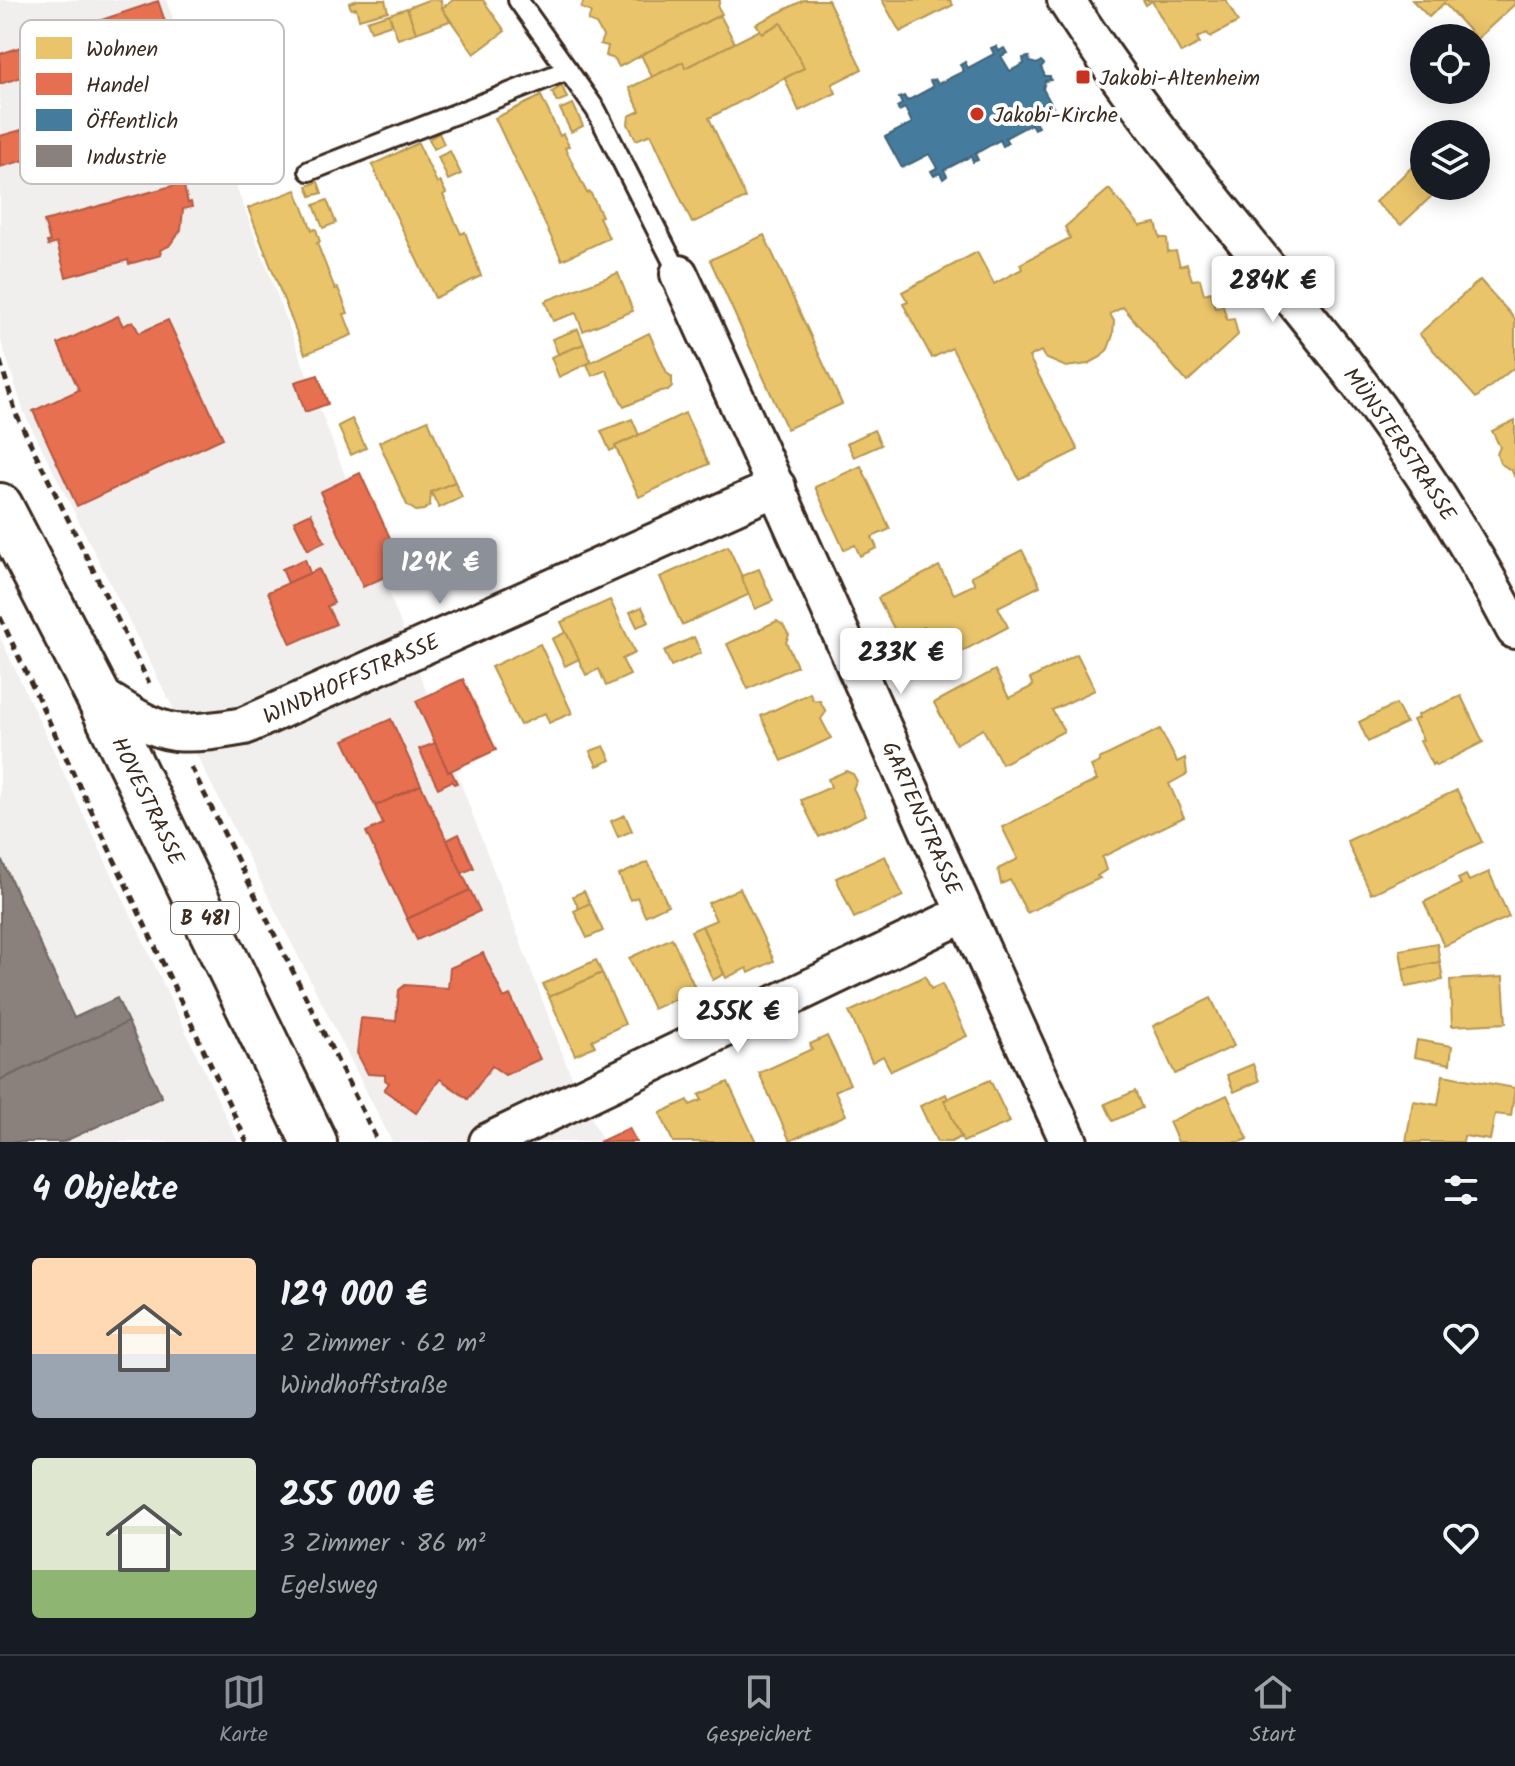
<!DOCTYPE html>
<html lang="de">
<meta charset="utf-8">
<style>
body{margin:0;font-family:Kalam,sans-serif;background:#242831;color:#f1f3f6;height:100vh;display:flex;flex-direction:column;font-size:30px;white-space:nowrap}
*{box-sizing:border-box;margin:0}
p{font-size:26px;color:#9ea1a6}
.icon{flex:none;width:44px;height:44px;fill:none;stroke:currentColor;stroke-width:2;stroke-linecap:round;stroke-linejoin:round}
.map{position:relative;height:1142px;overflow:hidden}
.drawer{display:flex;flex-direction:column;background:#171b24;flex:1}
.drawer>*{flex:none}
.controls{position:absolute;left:1410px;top:24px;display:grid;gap:16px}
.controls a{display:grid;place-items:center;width:80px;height:80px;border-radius:50%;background:#171b24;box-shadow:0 4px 20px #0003;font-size:40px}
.price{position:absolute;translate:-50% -68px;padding:0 18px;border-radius:8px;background:#fff;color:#222;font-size:26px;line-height:52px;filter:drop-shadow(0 2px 4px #0008)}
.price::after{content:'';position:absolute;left:50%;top:48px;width:24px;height:18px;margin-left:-12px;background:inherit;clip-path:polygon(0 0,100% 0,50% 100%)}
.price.active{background:#8c9099;color:#fff}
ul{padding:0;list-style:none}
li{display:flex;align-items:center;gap:24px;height:200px;padding:0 32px}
li span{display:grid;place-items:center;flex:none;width:224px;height:160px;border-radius:8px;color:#555}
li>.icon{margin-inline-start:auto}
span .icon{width:96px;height:96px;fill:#fffc;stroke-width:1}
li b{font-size:34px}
h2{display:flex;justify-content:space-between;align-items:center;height:96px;padding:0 32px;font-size:34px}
.menu{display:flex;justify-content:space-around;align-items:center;height:112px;border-top:2px solid #363941;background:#171b24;font-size:22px;color:#9ea1a6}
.menu a{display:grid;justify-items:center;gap:4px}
.menu .active{color:#8c9099}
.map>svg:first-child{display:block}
</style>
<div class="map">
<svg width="1515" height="1142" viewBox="0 0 1515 1142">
<rect width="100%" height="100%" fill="#fff"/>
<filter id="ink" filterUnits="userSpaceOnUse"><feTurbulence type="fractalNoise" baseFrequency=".0125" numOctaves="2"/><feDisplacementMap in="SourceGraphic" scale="16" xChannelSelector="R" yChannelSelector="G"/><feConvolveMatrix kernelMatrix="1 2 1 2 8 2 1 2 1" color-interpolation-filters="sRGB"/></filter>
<g filter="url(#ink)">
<g fill="#f1efee">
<polygon points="0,0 166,0 568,1068 603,1142 392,1142 24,413 0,338"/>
<polygon points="0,637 238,1142 0,1142"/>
</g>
<g fill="#e9c46a" stroke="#b59653" stroke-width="2">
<polygon points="358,0 385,0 388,11 359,19 356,8 351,9 349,3"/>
<polygon points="428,0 441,0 442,8 450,21 416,33 407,8"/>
<polygon points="453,0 483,0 505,31 474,54 442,8"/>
<polygon points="584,0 720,0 718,7 722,14 619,67 615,59 606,56 608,46 600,44 603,36 596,24 588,21 591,12 581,8"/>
<polygon points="804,0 828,0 862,69 832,84 836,93 799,111 784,77 804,68 781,23 762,33 756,24"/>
<polygon points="882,0 950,0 953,5 900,32"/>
<polygon points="1143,0 1226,0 1238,22 1210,37 1207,33 1197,38 1200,43 1181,53 1152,1 1146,5"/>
<polygon points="1412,0 1514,0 1515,4 1477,39 1444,3 1429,17"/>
<polygon points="407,8 416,33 398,39 389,14"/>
<polygon points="389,14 392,24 371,31 367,21"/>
<polygon points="720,15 735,43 685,68 683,62 652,77 641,55"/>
<polygon points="781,23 804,68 709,118 746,198 692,223 651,134 636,140 628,124 629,116 640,111 629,88 683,62 685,68 760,30 762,33"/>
<polygon points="562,86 567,98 557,102 552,92"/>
<polygon points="541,96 560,136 563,134 569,146 565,148 587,193 590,192 602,216 599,217 609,238 562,260 495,118"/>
<polygon points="573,104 583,126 571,132 560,109"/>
<polygon points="439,133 444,144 434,149 429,139"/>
<polygon points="418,143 437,183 440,181 446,193 443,195 461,234 465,232 481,276 435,298 372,165"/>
<polygon points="450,151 461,174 448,180 438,157"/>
<polygon points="1412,167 1424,179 1424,186 1430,186 1436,192 1401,225 1375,202"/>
<polygon points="318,182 322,193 311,196 307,186"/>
<polygon points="1109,189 1140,226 1156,223 1160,238 1167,238 1168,252 1176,251 1180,266 1187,264 1192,280 1200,279 1204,294 1211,292 1215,308 1223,306 1227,320 1234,319 1238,335 1187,382 1123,307 1110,314 1114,321 1113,335 1108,349 1101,357 1088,364 1066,367 1045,358 1041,351 1029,357 1078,450 1019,479 952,348 932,358 903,304 908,302 902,292 977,252 994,284 1022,269 1020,264 1070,238 1065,227"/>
<polygon points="296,190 312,230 316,229 320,242 317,243 335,289 338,288 348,313 344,314 352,335 305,354 248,208"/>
<polygon points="327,200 336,223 323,228 314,205"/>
<polygon points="764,235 842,404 787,429 710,260"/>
<polygon points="618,273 633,311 583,331 576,313 553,321 545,301"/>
<polygon points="1480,280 1515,319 1515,367 1476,398 1419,334"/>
<polygon points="578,329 584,344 558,354 552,339"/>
<polygon points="649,333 667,373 672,377 672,386 668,390 661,391 624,407 606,370 592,376 587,364"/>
<polygon points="584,344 591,362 559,377 551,357"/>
<polygon points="685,413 709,464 639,497 615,446"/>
<polygon points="352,419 366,448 351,455 338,426"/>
<polygon points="632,419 639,435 615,446 616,448 610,451 601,431"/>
<polygon points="428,420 455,482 431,492 430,505 424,510 416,511 407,505 379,442"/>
<polygon points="1515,420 1515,478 1512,471 1500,463 1497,454 1500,447 1492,431"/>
<polygon points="874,430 881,445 854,457 847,443"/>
<polygon points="861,466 890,529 872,537 877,548 860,556 855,545 844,550 815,487"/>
<polygon points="455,482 462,497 439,508 431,492"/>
<polygon points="728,546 750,594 682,625 660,577"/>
<polygon points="1022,550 1040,586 998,607 1008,627 942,662 924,627 900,640 878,598 939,566 954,594 975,584 971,576"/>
<polygon points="430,551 441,576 428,582 417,557"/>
<polygon points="759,569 773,601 755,609 741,576"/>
<polygon points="610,600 635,653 622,659 630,675 606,686 599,669 586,675 561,622"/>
<polygon points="642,607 649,622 637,627 630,612"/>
<polygon points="777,621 783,625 789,635 786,642 797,666 748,689 727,644"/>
<polygon points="566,632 579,659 565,666 552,639"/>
<polygon points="694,637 701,653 671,666 664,651"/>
<polygon points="540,644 572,713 549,723 545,713 520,725 491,667"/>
<polygon points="1077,654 1095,690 1052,710 1064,731 1002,764 983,729 956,744 934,703 995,670 1009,698 1033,686 1030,679"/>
<polygon points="810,693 813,700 820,701 826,712 821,719 831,738 782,761 761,716"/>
<polygon points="1461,696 1483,742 1436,766 1434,763 1432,765 1420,741 1423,740 1413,720 1418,718 1417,715"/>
<polygon points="1396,704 1406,723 1368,742 1359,722"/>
<polygon points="1160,729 1177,762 1185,758 1187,774 1169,784 1184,817 1102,857 1106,870 1097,876 1100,878 1027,913 1010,880 1001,884 998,869 1018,859 1002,827 1097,780 1091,766 1100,762 1099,759"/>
<polygon points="604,746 611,760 597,766 590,751"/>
<polygon points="846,771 853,774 857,781 853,788 866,815 819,837 801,800 831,787 828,779"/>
<polygon points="1457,790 1482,842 1371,894 1347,841"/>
<polygon points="625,815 632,831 618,837 611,821"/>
<polygon points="885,856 903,896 854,918 836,878"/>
<polygon points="648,862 668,905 645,916 637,897 630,900 619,875"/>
<polygon points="1489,872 1509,917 1444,946 1424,902 1461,884 1458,879 1466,875 1469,881"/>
<polygon points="740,888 774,961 749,973 747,968 726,978 702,926 716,920 708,903"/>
<polygon points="584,891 590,903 579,909 573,896"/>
<polygon points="590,903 603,931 587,938 574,911"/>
<polygon points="702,926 724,974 713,980 691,931"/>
<polygon points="672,938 696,990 653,1009 629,958"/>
<polygon points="1437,943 1440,962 1403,969 1400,950"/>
<polygon points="596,960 602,973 549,997 543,984"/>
<polygon points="1440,962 1443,980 1406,987 1403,969"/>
<polygon points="602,973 625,1024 592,1040 595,1046 575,1055 549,997"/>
<polygon points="925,976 931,989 942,984 967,1036 891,1071 883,1056 872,1062 849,1012"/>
<polygon points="1503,977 1506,1023 1452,1026 1450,980"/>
<polygon points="1211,998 1234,1046 1175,1074 1153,1026"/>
<polygon points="827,1036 850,1084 835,1091 846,1115 790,1141 759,1073 812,1049 810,1044"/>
<polygon points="1417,1040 1452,1046 1450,1064 1414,1057"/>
<polygon points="1253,1064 1259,1081 1234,1092 1227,1075"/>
<polygon points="1443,1075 1515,1088 1511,1116 1495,1114 1490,1140 1464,1136 1463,1142 1406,1142 1413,1101 1438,1105"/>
<polygon points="990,1080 1010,1122 963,1142 944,1100"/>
<polygon points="728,1082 756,1142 673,1142 660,1113 688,1100 690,1105 702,1100 699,1095"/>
<polygon points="1135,1091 1142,1108 1113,1121 1105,1104"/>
<polygon points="946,1094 948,1099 944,1100 961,1137 951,1142 937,1142 920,1106"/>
<polygon points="1227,1095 1248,1139 1240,1142 1178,1142 1169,1122"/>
</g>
<g fill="#e76f51" stroke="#b35a42" stroke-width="2">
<polygon points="158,1 168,30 0,84 0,54"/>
<polygon points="39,125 47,154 0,167 0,136"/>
<polygon points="183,183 188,203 191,202 192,207 183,209 181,230 169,246 160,250 161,255 129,264 128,260 66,277 57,243 48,246 47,242 50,242 44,221"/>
<polygon points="118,316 123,326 133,321 139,333 168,320 223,438 77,506 33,411 79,390 58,344"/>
<polygon points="318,375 328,404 305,412 295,382"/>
<polygon points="360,473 404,568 363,587 320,492"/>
<polygon points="311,513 325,542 308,550 294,521"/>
<polygon points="305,559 310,573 288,583 282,569"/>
<polygon points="319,569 334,603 327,606 336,624 291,644 268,592"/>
<polygon points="463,679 496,750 448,772 416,701"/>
<polygon points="391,719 421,785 375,806 344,740"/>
<polygon points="435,743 448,772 451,771 457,783 454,784 452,781 438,788 419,749"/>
<polygon points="421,785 470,890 407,919 366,832 383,824 375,806"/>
<polygon points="459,834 474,868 462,873 447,840"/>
<polygon points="470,890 480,911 417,940 407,919"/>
<polygon points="483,953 504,998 510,995 540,1059 505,1075 492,1066 468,1099 440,1079 416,1113 384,1090 389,1083 385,1080 385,1075 368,1074 357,1053 361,1018 396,1021 399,990 405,985 448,988 450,968"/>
<polygon points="629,1128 636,1142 599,1142"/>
</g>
<polygon fill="#457b9d" stroke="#426377" stroke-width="2" points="996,46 999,51 1004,48 1007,53 1001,56 1010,71 1024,64 1023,58 1029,57 1030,62 1037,64 1041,61 1044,64 1041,67 1045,76 1050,76 1051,80 1045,81 1043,89 1054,109 1035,121 1038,127 1034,129 1031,124 1005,138 1008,143 1003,146 1000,140 975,154 978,160 973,162 971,156 944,170 947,176 943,179 940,173 934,176 931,171 937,168 929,154 902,168 885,137 912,123 905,108 899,111 897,107 902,104 899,98 904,96 907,101 933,87 930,81 935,79 938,84 964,71 960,65 965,62 968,68 994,54 991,48"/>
<g fill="#8a817c" stroke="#726760" stroke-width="2">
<polygon points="0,856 74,1018 117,998 128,1022 0,1080"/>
<polygon points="128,1022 162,1097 63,1142 0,1142 0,1080"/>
</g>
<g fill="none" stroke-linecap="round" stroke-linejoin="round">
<defs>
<g id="service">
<polyline points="518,0 596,110 679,274"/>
<polyline points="309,171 568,70"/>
</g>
<g id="minor">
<path id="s1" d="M1066,0C1149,130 1255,248 1349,370C1412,452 1467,539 1515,630"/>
<path id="s2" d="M679,274C812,562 936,854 1069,1142"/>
<path id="s3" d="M97,694C120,707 148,729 175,732C198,734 222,730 244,726L777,487"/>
<polyline points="488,1142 964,914"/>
</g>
<g id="primary">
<path id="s4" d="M0,506L97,694L314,1142"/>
</g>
</defs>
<use href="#service" stroke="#3b2a1e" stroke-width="24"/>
<use href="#minor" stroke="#3b2a1e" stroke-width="42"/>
<use href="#primary" stroke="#3b2a1e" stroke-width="50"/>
<g stroke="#3b2a1e" stroke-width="5" stroke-dasharray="8 6" stroke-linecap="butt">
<polyline points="0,361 17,416 149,683"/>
<polyline points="0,617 247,1142"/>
<polyline points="191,767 378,1142"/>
</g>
<use href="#service" stroke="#fff" stroke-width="18"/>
<use href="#minor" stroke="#fff" stroke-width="36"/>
<use href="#primary" stroke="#fff" stroke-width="44"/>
</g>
</g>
<g fill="#c8321e" stroke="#fff" stroke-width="3">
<rect x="1075" y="69" width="16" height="16" rx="4"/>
<circle cx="977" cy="114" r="8"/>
</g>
<g text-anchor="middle" stroke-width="8" stroke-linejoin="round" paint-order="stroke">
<rect fill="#fff" stroke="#766a62" stroke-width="2" x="171" y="902" width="68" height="32" rx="6"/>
<g font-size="20" font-weight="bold" fill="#3b2a1e">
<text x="205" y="925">B 481</text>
</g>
<g font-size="22" fill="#3b2a1e" stroke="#fff" text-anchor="start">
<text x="1099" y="85">Jakobi-Altenheim</text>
<text x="993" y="122">Jakobi-Kirche</text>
</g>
<g font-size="22" fill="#3b2a1e" stroke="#fff">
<text dy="8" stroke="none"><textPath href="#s1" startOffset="556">MÜNSTERSTRASSE</textPath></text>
<text dy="8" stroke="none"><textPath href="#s3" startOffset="274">WINDHOFFSTRASSE</textPath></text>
<text dy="8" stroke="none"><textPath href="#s4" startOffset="330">HOVESTRASSE</textPath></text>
<text dy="8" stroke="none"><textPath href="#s2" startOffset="596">GARTENSTRASSE</textPath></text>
</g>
</g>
<rect x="20" y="20" width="264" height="164" rx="12" fill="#fff" stroke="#c4bfbc" stroke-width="2"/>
<rect x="36" y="37" width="36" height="22" fill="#e9c46a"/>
<rect x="36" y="73" width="36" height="22" fill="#e76f51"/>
<rect x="36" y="109" width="36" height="22" fill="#457b9d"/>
<rect x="36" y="145" width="36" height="22" fill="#8a817c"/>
<g font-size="22" fill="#3b2a1e">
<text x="86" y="56">Wohnen</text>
<text x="86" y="92">Handel</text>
<text x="86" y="128">Öffentlich</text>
<text x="86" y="164">Industrie</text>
</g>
</svg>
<div class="controls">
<a><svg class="icon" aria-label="locate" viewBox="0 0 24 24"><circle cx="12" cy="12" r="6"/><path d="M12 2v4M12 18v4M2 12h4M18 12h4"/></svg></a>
<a><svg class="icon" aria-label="layers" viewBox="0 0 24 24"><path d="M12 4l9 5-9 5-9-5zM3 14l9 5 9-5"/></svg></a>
</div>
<b class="price" style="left:1273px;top:324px">284K €</b>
<b class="price active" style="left:440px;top:606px">129K €</b>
<b class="price" style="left:901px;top:696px">233K €</b>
<b class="price" style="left:738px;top:1055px">255K €</b>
</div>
<section class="drawer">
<h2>4 Objekte<svg class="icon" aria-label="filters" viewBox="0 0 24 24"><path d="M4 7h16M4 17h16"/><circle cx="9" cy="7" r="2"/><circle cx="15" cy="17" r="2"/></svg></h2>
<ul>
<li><span style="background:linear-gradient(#ffd9b3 60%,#9aa5b1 0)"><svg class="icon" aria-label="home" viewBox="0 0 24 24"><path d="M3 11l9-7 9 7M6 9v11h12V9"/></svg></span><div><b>129 000 €</b><p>2 Zimmer · 62 m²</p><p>Windhoffstraße</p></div><svg class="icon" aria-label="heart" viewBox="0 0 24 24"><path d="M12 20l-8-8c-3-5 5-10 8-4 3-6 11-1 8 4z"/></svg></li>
<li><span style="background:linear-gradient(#dfe7d0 70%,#8fb573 0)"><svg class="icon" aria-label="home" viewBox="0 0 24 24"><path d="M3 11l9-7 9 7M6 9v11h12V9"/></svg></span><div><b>255 000 €</b><p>3 Zimmer · 86 m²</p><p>Egelsweg</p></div><svg class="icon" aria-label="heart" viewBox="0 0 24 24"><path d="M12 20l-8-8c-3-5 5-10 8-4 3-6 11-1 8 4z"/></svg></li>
</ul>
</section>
<nav class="menu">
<a class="active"><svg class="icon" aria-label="map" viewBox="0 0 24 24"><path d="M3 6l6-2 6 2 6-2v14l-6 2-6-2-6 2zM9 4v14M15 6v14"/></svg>Karte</a>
<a><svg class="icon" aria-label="saved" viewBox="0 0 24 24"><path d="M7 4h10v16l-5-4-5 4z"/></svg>Gespeichert</a>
<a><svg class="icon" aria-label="home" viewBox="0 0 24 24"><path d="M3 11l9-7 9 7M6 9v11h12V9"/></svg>Start</a>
</nav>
